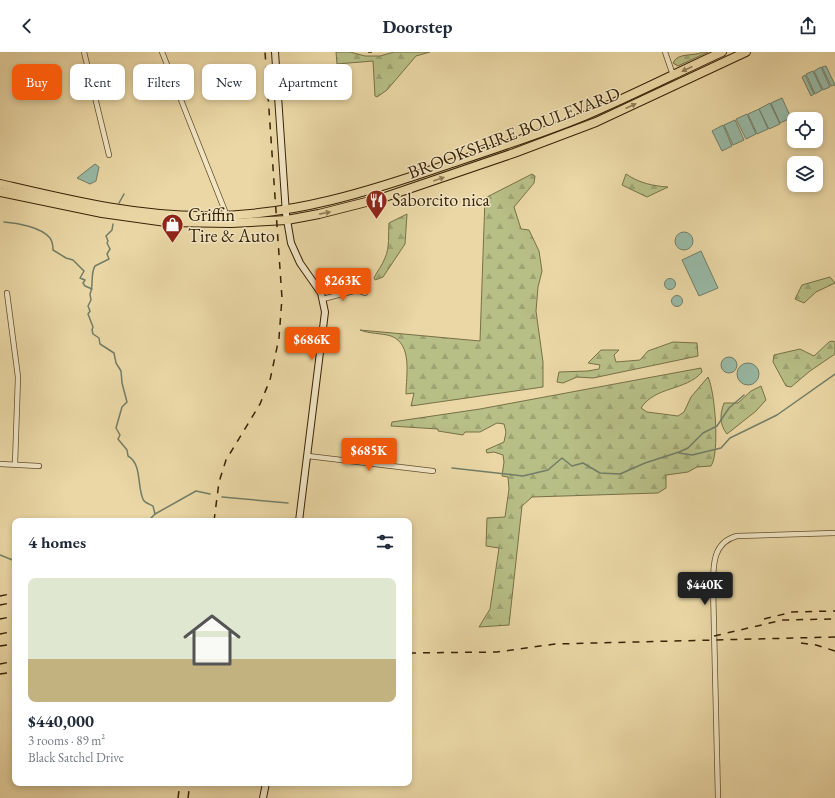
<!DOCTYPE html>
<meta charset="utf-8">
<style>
body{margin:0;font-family:"EB Garamond",serif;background:#f2f2f3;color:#1f2937;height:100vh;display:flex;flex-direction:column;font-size:15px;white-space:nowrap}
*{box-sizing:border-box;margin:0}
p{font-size:13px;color:#747a83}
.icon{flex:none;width:22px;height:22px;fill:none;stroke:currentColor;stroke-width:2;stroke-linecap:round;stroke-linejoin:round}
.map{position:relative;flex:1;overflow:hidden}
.sheet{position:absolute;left:12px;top:466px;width:400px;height:268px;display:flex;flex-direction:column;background:#fff;border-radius:8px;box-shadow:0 2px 6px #0003}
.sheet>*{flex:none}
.banner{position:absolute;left:12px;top:12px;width:400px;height:36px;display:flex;gap:8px}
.controls{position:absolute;left:787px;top:60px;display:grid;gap:8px}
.controls a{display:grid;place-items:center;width:36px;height:36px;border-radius:8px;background:#fff;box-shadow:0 2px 6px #0003;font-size:20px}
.price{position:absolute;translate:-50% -34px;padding:0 9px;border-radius:4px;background:#ea580c;color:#fff;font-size:13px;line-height:26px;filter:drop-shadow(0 1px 2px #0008)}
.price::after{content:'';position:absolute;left:50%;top:24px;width:12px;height:9px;margin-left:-6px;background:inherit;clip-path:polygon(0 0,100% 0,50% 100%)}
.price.current{background:#222;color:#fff}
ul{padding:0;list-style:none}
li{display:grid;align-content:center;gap:8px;height:212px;padding:0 16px}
li span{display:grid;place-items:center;height:124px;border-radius:8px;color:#555}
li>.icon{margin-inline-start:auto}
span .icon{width:72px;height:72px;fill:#fffc;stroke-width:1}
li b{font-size:17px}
h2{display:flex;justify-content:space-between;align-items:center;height:48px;padding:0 16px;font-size:17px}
.chip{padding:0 14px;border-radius:8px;background:#fff;box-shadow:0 2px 6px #0003;font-size:14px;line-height:36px}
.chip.current{background:#ea580c;color:#fff}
header{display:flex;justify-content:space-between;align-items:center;height:52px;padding:0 16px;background:#fff;font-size:18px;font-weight:700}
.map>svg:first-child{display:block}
</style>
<header><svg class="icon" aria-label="back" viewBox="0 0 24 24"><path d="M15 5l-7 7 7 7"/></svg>Doorstep<svg class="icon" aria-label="share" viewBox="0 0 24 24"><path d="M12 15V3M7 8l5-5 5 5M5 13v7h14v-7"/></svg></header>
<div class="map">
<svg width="835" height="746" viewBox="0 0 835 746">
<defs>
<pattern id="forest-firs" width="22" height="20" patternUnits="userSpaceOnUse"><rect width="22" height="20" fill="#b7be86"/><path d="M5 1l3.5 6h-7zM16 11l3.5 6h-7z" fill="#9ea372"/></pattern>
</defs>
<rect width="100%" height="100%" fill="#ead7a5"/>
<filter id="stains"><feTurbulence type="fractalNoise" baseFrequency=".005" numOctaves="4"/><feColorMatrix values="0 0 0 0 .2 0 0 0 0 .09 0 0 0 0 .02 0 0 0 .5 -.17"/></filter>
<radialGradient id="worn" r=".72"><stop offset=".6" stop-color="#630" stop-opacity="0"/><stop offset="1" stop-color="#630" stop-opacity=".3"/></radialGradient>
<g fill="url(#forest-firs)" stroke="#787046">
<polygon points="336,0 350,0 365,4 380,4 394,0 430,0 416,4 387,38 377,45 375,44 373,9 337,12"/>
<path d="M703,0H708L678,14L673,11C678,0 692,5 703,0Z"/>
<path d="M532,122L535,124L534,131L514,155L521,177L529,178L539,199L542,219L538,235L536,259L543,310V335L411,354L414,341L406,342C406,324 413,292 391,284C381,281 370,282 360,278L480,289L485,146Z"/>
<path d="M626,122C639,131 653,134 668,135L647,145L622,133Z"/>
<path d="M407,162L405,192L383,225L375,228L374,226C377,219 382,214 385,206C390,195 388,182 389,171Z"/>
<polygon points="830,225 835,231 816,240 804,251 795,247 802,233"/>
<polygon points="832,289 835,290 835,302 810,319 791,335 786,334 773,310 774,303 800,297 814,304 829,290"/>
<polygon points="673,290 697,291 698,304 593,326 577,325 563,331 557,330 559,320 588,319 599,317 600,313 588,311 601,298 619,298 614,303 616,310 640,308 648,299"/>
<path d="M701,316L702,320C686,339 655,334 641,356L647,360L678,364L684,360L691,345L708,325C715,339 720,401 711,414L697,415L688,420L666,423V436L658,441L532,445L522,454L509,573L479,575L490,557L499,496L486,494L487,466L505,465L509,437L508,425L502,424L504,410L503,403L494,400L487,401L486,398L504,390L506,380L504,372L497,371L480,380H465L463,383L438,379V377L391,374L392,370L480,357Z"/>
<path d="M761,334L766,348L756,359L727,382C719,372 720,362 724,351H738L751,339Z"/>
</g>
<g fill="#98baa7" stroke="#727d67">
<polygon points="826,14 835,33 831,34 822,15"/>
<polygon points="821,15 830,35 823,38 814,19"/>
<polygon points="813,19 822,38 815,42 806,22"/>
<polygon points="805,23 814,42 811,44 802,25"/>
<polygon points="782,46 791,66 780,71 771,51"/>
<polygon points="770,51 780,72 769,77 759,57"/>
<polygon points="759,57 768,77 757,82 748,62"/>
<polygon points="747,62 756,82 746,87 736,67"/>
<polygon points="735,68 744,88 733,93 724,73"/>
<polygon points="723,73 732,94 722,99 712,79"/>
<polygon points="95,112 99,115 96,129 90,132 77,126"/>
<circle cx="684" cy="189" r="9"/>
<polygon points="701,199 718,236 699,244 682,208"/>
<circle cx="670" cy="232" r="5.5"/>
<circle cx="677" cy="249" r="5.5"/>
<circle cx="729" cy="313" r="8"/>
<circle cx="748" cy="322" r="11"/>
</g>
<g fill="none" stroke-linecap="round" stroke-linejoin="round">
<g stroke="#727d67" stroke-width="1.5">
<polyline points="119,151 124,142"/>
<path d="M4,170C17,171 41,175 50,186C52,189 53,194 53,198L66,206L73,208L84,219L80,226L85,228L83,231L85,234L92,237"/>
<path d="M113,172L112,178L106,184L108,189L107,191L110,197L107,202L109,207L95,214C90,222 94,234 90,242L91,248L88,254L90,259L88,262L93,275L92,278L93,282L99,286L100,292L114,301L116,311L121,319L122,331L127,350L122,355L116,376L120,383L118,387L127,398L128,404C142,412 137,434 143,447C144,451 150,452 153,454L155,462"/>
<polyline points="679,401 692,403 721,396 730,386 777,363 835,322"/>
<polyline points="452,416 523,424 548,418 562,406 572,414 583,411 600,421 620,422 645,411 679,400 688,396 703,381 717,374 729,356 744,343"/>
<polyline points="222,445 288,451"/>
<polyline points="148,469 155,462 196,439 210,442"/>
<polyline points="0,503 15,509"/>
</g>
<defs>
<g id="street">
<polyline points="84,0 109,103"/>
<polyline points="162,0 227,164"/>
<polyline points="665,0 673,23"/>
<polyline points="7,241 18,325 15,412"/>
<polyline points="323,247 357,238 365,241"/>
<polyline points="308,404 433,419"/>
<polyline points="0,412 39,414"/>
<path d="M718,746L713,534C713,513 713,490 737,484L835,481"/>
</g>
<g id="secondary">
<polyline points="275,0 286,162 291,191 300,211 321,241 325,260 299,469"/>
<polyline points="263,746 266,731"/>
</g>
<g id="highway">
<path d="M0,132C69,148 137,165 209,164C293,164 371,139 449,112C494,97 540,82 584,64C631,44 676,21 722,0"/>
<polyline points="0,140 102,161 166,170 231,171 287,168 319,162 382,146 514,101 596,70 746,0"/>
</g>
</defs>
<use href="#street" stroke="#644f2e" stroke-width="6"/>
<use href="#secondary" stroke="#382206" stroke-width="8"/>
<use href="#highway" stroke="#382206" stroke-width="10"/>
<use href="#street" stroke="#f1e5c4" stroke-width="4.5"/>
<use href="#secondary" stroke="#f1e5c4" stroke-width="6"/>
<use href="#highway" stroke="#ead7a5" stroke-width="8"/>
<g stroke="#382206" stroke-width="1.5" stroke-dasharray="7 7" stroke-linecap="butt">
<polyline points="368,0 372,0"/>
<polyline points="214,469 219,430 226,408 260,352 270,328 279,286 282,246 265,0"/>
<polyline points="0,544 15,541"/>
<polyline points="0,553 15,550"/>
<polyline points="0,567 15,564"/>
<polyline points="764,567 792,560 835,559"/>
<polyline points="0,582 15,579"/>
<polyline points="714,584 783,568 835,567"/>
<polyline points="801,591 816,593 835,599"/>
<polyline points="0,594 15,592"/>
<polyline points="409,601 497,600 555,592 835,585"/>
<polyline points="0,612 15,609"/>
<polyline points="0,622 15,620"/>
<polyline points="178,746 180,731"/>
<polyline points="188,746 190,731"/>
</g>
</g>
<defs><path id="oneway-solid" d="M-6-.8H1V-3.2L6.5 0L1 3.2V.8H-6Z"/></defs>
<g fill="#917c56">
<use href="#oneway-solid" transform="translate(687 17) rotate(155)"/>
<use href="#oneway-solid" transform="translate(631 54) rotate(-25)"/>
<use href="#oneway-solid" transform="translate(439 127) rotate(-19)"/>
<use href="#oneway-solid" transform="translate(325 161) rotate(-11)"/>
</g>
<defs>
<symbol id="restaurant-pin" viewBox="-11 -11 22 30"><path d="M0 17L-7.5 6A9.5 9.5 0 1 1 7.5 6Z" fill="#8f2418" stroke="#f1e5c4"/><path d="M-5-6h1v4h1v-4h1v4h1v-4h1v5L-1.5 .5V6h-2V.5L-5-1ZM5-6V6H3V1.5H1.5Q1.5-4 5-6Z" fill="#fff"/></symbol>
<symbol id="shop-pin" viewBox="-11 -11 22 30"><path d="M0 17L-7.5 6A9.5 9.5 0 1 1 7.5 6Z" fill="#8f2418" stroke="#f1e5c4"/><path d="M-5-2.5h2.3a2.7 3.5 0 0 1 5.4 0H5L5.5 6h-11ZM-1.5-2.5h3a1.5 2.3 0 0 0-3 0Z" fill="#fff"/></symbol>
</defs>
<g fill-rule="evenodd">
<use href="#restaurant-pin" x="364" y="136" width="25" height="34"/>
<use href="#shop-pin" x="160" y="160" width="25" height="34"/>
</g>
<g text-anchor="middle" stroke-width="3" stroke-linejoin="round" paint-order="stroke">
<g font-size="18" fill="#382206" stroke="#f1e5c4">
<text transform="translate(514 81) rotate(-21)" y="6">BROOKSHIRE BOULEVARD</text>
</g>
<g font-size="18" fill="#382206" stroke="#f1e5c4" text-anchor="start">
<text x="392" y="154">Saborcito nica</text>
<text x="188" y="169">Griffin<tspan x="188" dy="21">Tire &amp; Auto</tspan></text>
</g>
</g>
<rect width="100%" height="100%" filter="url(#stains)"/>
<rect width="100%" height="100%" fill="url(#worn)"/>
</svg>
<div class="controls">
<a><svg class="icon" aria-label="locate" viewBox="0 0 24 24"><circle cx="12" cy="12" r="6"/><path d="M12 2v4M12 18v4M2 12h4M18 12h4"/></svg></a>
<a><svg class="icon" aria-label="layers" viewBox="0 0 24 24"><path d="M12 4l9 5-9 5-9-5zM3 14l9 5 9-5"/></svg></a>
</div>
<b class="price" style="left:343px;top:250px">$263K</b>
<b class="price" style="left:312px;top:309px">$686K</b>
<b class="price" style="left:369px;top:420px">$685K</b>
<b class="price current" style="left:705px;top:554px">$440K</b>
<div class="banner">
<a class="chip current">Buy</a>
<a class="chip">Rent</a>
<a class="chip">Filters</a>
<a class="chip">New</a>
<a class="chip">Apartment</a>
</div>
<section class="sheet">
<h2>4 homes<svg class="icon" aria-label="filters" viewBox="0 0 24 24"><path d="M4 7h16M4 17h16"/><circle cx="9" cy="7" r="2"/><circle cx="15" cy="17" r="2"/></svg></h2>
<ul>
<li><span style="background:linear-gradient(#dfe7d0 65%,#c2b280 0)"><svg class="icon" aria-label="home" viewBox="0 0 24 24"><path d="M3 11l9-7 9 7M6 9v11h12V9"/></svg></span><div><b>$440,000</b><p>3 rooms · 89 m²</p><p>Black Satchel Drive</p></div></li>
</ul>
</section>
</div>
